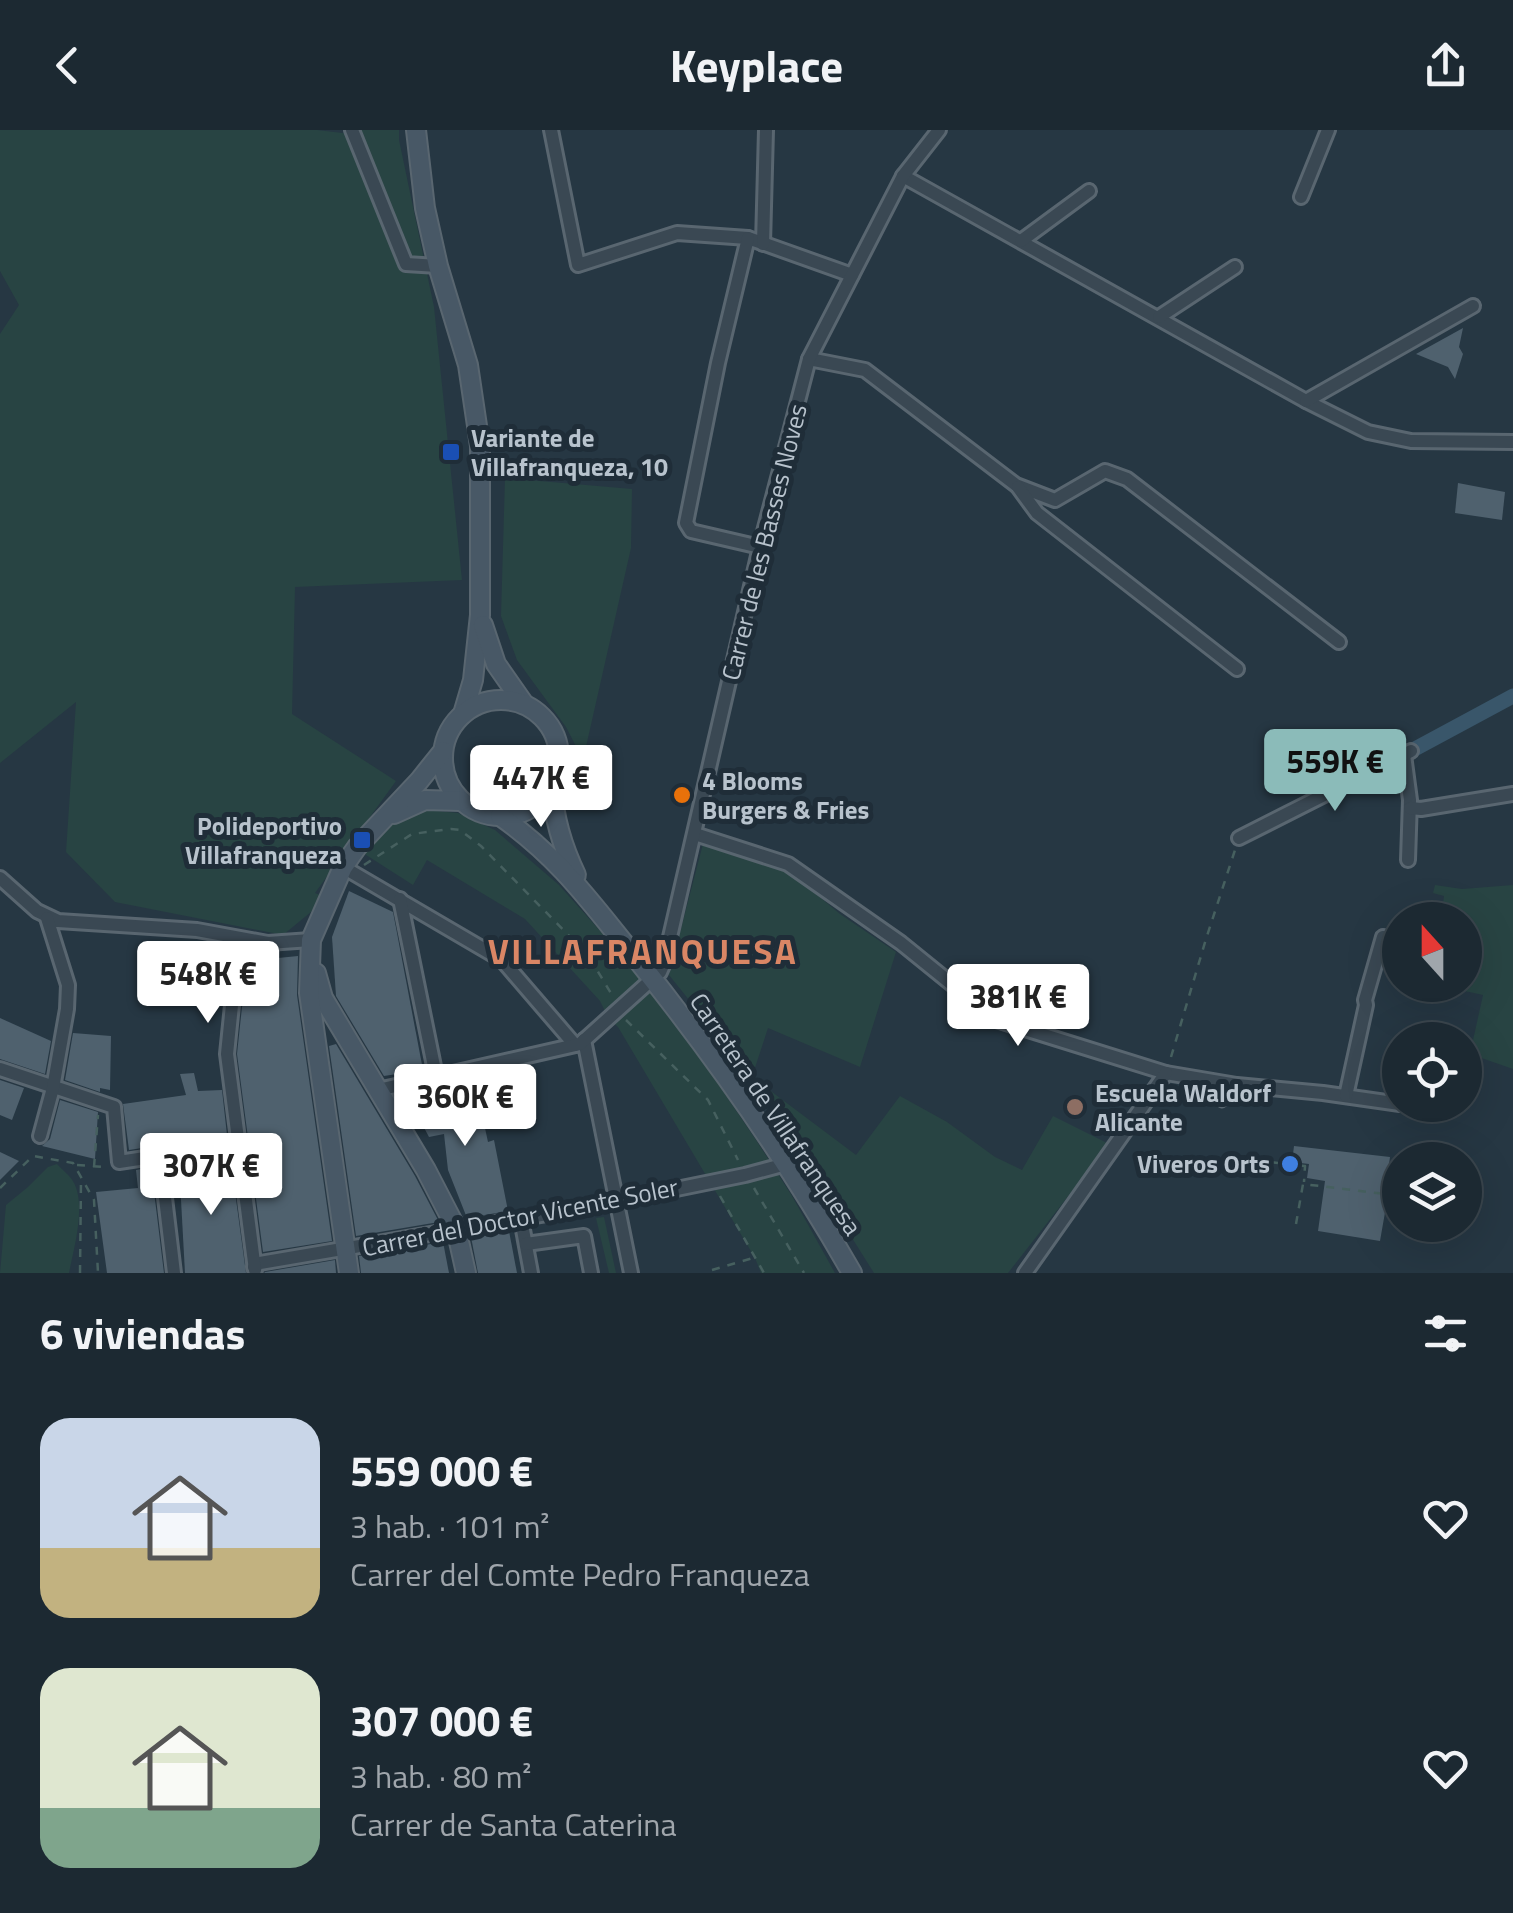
<!DOCTYPE html>
<html lang="es">
<meta charset="utf-8">
<style>
body{margin:0;font-family:"Titillium Web",sans-serif;background:#29353e;color:#f1f3f6;height:100vh;display:flex;flex-direction:column;font-size:38px;white-space:nowrap}
*{box-sizing:border-box;margin:0}
p{font-size:32px;color:#a0a6ac}
.icon{flex:none;width:55px;height:55px;fill:none;stroke:currentColor;stroke-width:2;stroke-linecap:round;stroke-linejoin:round}
.map{position:relative;height:1143px;overflow:hidden}
.drawer{display:flex;flex-direction:column;background:#1c2932;flex:1}
.drawer>*{flex:none}
.needle{width:65px;rotate:339deg}
.buttons{position:absolute;left:1382px;top:772px;display:grid;gap:20px}
.buttons a{display:grid;place-items:center;width:100px;height:100px;border-radius:50%;background:#1c2932;box-shadow:0 10px 40px #0002,0 0 0 2px #3a454d;font-size:50px}
.price{position:absolute;translate:-50% -85px;padding:0 22px;border-radius:10px;background:#fff;color:#222;font-size:32px;line-height:65px;filter:drop-shadow(0 2px 5px #0008)}
.price::after{content:'';position:absolute;left:50%;top:60px;width:30px;height:22px;margin-left:-15px;background:inherit;clip-path:polygon(0 0,100% 0,50% 100%)}
.price.on{background:#8bbbb9;color:#111}
ul{padding:0;list-style:none}
li{display:flex;align-items:center;gap:30px;height:250px;padding:0 40px}
li span{display:grid;place-items:center;flex:none;width:280px;height:200px;border-radius:30px;color:#555}
li>.icon{margin-inline-start:auto}
span .icon{width:120px;height:120px;fill:#fffc;stroke-width:1}
li b{font-size:42px}
h2{display:flex;justify-content:space-between;align-items:center;height:120px;padding:0 40px;font-size:42px}
header{display:flex;justify-content:space-between;align-items:center;height:130px;padding:0 40px;background:#1c2932;font-size:45px;font-weight:700}
.map>svg:first-child{display:block}
</style>
<header><svg class="icon" aria-label="back" viewBox="0 0 24 24"><path d="M15 5l-7 7 7 7"/></svg>Keyplace<svg class="icon" aria-label="share" viewBox="0 0 24 24"><path d="M12 15V3M7 8l5-5 5 5M5 13v7h14v-7"/></svg></header>
<div class="map">
<svg width="1513" height="1143" viewBox="0 0 1513 1143">
<rect width="100%" height="100%" fill="#263743"/>
<g fill="#284443">
<polygon points="0,0 317,0 359,5 358,0 399,0 399,10 434,177 462,450 295,457 292,584 396,651 315,763 328,768 283,805 115,772 66,722 76,572 0,633 0,204 19,175 0,141"/>
<polygon points="505,348 632,359 631,418 583,630 566,597 517,530 501,486"/>
<polygon points="427,680 458,683 495,700 559,755 620,823 708,939 756,1010 792,1066 835,1143 761,1143 755,1128 618,897 608,887 600,871 525,789 427,730 413,755 363,723 393,691"/>
<polygon points="704,710 784,737 840,784 896,822 860,937 768,898 752,947 856,1025 900,966 947,992 995,1027 1022,1040 1053,986 1109,1014 1008,1143 874,1143 751,947 669,845"/>
<polygon points="1435,755 1462,759 1513,755 1513,939 1470,924 1483,865 1437,855 1465,855 1465,790 1441,790 1444,766 1433,763"/>
<path d="M57,1034C62,1040 71,1046 74,1053C86,1076 74,1118 69,1143H0L6,1075L28,1057L48,1037Z"/>
<polygon points="604,1087 616,1143 609,1143 596,1088"/>
</g>
<g fill="none" stroke-linecap="round" stroke-linejoin="round">
<polyline stroke="#39566a" stroke-width="15" points="1411,621 1513,566"/>
</g>
<g fill="#4f616e">
<polygon points="1463,198 1459,217 1463,224 1455,249 1448,237 1416,224"/>
<polygon points="1458,353 1505,362 1502,390 1455,383"/>
<polygon points="349,761 393,782 423,940 384,946 336,866 332,807"/>
<polygon points="298,826 297,865 332,1111 263,1122 237,924 242,877 258,830"/>
<polygon points="0,888 51,911 45,944 0,929"/>
<polygon points="73,903 111,906 110,960 100,958 100,962 65,950"/>
<polygon points="336,914 415,1046 439,1092 356,1106 329,916"/>
<polygon points="194,943 198,961 222,960 227,1005 129,1020 123,974 186,965 180,944"/>
<polygon points="0,950 24,958 12,990 0,985"/>
<polygon points="445,956 448,970 477,961 488,1012 494,1010 508,1081 467,1088 448,1040 444,1004 429,1007 411,973 423,960"/>
<polygon points="60,970 98,982 95,1029 42,1016 50,1009"/>
<polygon points="1294,1016 1390,1027 1384,1070 1387,1071 1380,1111 1318,1101 1325,1051 1307,1048 1309,1034 1292,1032"/>
<polygon points="0,1022 19,1031 0,1050"/>
<polygon points="230,1025 246,1143 185,1143 179,1033"/>
<polygon points="151,1037 164,1143 107,1143 96,1062 138,1058 136,1040"/>
<polygon points="509,1101 517,1143 478,1143 471,1107"/>
<polygon points="443,1112 449,1143 361,1143 359,1126"/>
<polygon points="335,1130 336,1143 264,1143 265,1142"/>
</g>
<g fill="none" stroke-linecap="round" stroke-linejoin="round">
<defs>
<polyline id="lane" points="1222,973 1227,955"/>
<g id="street">
<polyline points="352,0 406,134 438,136"/>
<polyline points="551,0 578,135 677,103 748,108 852,145"/>
<polyline points="903,46 1306,271 1368,302 1411,311 1513,312"/>
<polyline points="1301,67 1328,0"/>
<polyline points="748,108 718,233 686,393 691,401 760,417"/>
<polyline points="1021,111 1089,61"/>
<polyline points="763,114 766,0"/>
<polyline points="1159,187 1235,137"/>
<polyline points="809,229 865,240 1016,355 1055,370 1105,341 1127,349 1339,512"/>
<polyline points="1306,271 1473,176"/>
<polyline points="1018,357 1037,383 1237,539"/>
<polyline points="1404,625 1410,670 1408,730"/>
<polyline points="1410,678 1421,679 1513,664"/>
<polyline points="695,704 788,734 901,813 996,890 1166,943 1237,955 1323,963 1400,974"/>
<polyline points="1239,708 1411,621"/>
<polyline points="343,737 502,830 575,915"/>
<polyline points="0,748 37,781 58,791 197,800 268,813 311,810"/>
<polyline points="400,769 436,946"/>
<polyline points="584,910 631,1143"/>
<polyline points="0,939 114,977 119,1032 237,1014"/>
<polyline points="378,960 580,914 660,842 664,833 760,417 809,229 903,46 939,0"/>
<polyline points="1346,966 1366,875 1365,870 1383,807"/>
<polyline points="40,1006 53,958 67,879 68,855 47,788"/>
<polyline points="160,1026 174,1143"/>
<polyline points="521,1089 531,1143"/>
<polyline points="526,1114 584,1106 591,1143"/>
<polyline points="254,1137 260,1133 588,1077 745,1045 786,1034"/>
<polyline points="255,1140 227,924 232,875 245,832 251,822 268,813"/>
<polyline points="1025,1143 1166,943"/>
</g>
<g id="secondary">
<polyline points="416,0 425,78 438,136 468,235 480,316 480,485 473,550 463,584"/>
<polyline points="483,495 496,534 524,574"/>
<circle cx="501" cy="628" r="58"/>
<path d="M552,658C554,690 562,716 576,745"/>
<polyline points="394,684 425,670 461,671"/>
<path d="M500,686C560,728 591,773 636,828C716,928 789,1032 852,1143"/>
<polyline points="316,843 323,868 426,1040 456,1098 466,1143"/>
<polyline points="349,1143 309,863 311,810 343,737 357,717 419,651 443,621"/>
</g>
</defs>
<use href="#lane" stroke="#596670" stroke-width="11"/>
<use href="#street" stroke="#596670" stroke-width="18"/>
<use href="#secondary" stroke="#596670" stroke-width="22"/>
<g stroke="#46605f" stroke-width="2.5" stroke-dasharray="8 8" stroke-linecap="butt">
<polyline points="364,735 412,704 451,699 460,700 481,716 588,825 612,865"/>
<polyline points="626,890 708,970 738,1030"/>
<polyline points="1171,927 1206,809 1235,720"/>
<polyline points="1270,1032 1305,1036 1304,1052"/>
<polyline points="77,1035 104,1037"/>
<polyline points="94,1037 98,985"/>
<polyline points="0,1058 33,1026 73,1033 94,1070 98,1143"/>
<polyline points="754,1058 804,1143"/>
<polyline points="720,1066 764,1143"/>
<polyline points="1296,1094 1303,1054 1385,1064"/>
<polyline points="712,1140 753,1128"/>
<polyline points="80,1143 81,1050"/>
</g>
<use href="#lane" stroke="#3a4853" stroke-width="6"/>
<use href="#street" stroke="#3a4853" stroke-width="12"/>
<use href="#secondary" stroke="#485866" stroke-width="18"/>
</g>
<g fill="#1a4fb4" stroke="#1f2d38" stroke-width="4">
<rect x="441" y="312" width="20" height="20" rx="5"/>
<rect x="352" y="700" width="20" height="20" rx="5"/>
</g>
<circle fill="#e8710a" stroke="#1f2d38" stroke-width="4" cx="682" cy="665" r="10"/>
<circle fill="#8d6e63" stroke="#1f2d38" stroke-width="4" cx="1075" cy="977" r="10"/>
<circle fill="#3f7fe0" stroke="#1f2d38" stroke-width="4" cx="1290" cy="1034" r="10"/>
<g text-anchor="middle" stroke-width="10" stroke-linejoin="round" paint-order="stroke">
<g font-size="25" font-weight="bold" fill="#b8c3cd" stroke="#1f2d38" text-anchor="start">
<text x="471" y="317">Variante de<tspan x="471" dy="29">Villafranqueza, 10</tspan></text>
<text x="702" y="660">4 Blooms<tspan x="702" dy="29">Burgers &amp; Fries</tspan></text>
<text x="342" y="705" text-anchor="end">Polideportivo<tspan x="342" dy="29">Villafranqueza</tspan></text>
<text x="1095" y="972">Escuela Waldorf<tspan x="1095" dy="29">Alicante</tspan></text>
<text x="1270" y="1043" text-anchor="end">Viveros Orts</text>
</g>
<g font-size="25" fill="#b8c3cd" stroke="#1f2d38">
<text transform="translate(764 412) rotate(-76)" y="9">Carrer de les Basses Noves</text>
<text transform="translate(776 984) rotate(56)" y="9">Carretera de Villafranquesa</text>
<text transform="translate(520 1087) rotate(-11)" y="9">Carrer del Doctor Vicente Soler</text>
</g>
<g font-size="35" font-weight="bold" letter-spacing="2.5" fill="#da8665" stroke="#1f2d38">
<text x="643" y="834">VILLAFRANQUESA</text>
</g>
</g>
</svg>
<div class="buttons">
<a><svg class="needle" viewBox="-14 -14 28 28"><path d="M0-13l5 13h-10z" fill="#e53935"/><path d="M0 13l5-13h-10z" fill="#a0a6ac"/></svg></a>
<a><svg class="icon" aria-label="locate" viewBox="0 0 24 24"><circle cx="12" cy="12" r="6"/><path d="M12 2v4M12 18v4M2 12h4M18 12h4"/></svg></a>
<a><svg class="icon" aria-label="layers" viewBox="0 0 24 24"><path d="M12 4l9 5-9 5-9-5zM3 14l9 5 9-5"/></svg></a>
</div>
<b class="price on" style="left:1335px;top:684px">559K €</b>
<b class="price" style="left:541px;top:700px">447K €</b>
<b class="price" style="left:208px;top:896px">548K €</b>
<b class="price" style="left:1018px;top:919px">381K €</b>
<b class="price" style="left:465px;top:1019px">360K €</b>
<b class="price" style="left:211px;top:1088px">307K €</b>
</div>
<section class="drawer">
<h2>6 viviendas<svg class="icon" aria-label="filters" viewBox="0 0 24 24"><path d="M4 7h16M4 17h16"/><circle cx="9" cy="7" r="2"/><circle cx="15" cy="17" r="2"/></svg></h2>
<ul>
<li><span style="background:linear-gradient(#c9d6e8 65%,#c2b280 0)"><svg class="icon" aria-label="home" viewBox="0 0 24 24"><path d="M3 11l9-7 9 7M6 9v11h12V9"/></svg></span><div><b>559 000 €</b><p>3 hab. · 101 m²</p><p>Carrer del Comte Pedro Franqueza</p></div><svg class="icon" aria-label="heart" viewBox="0 0 24 24"><path d="M12 20l-8-8c-3-5 5-10 8-4 3-6 11-1 8 4z"/></svg></li>
<li><span style="background:linear-gradient(#dfe7d0 70%,#7fa58c 0)"><svg class="icon" aria-label="home" viewBox="0 0 24 24"><path d="M3 11l9-7 9 7M6 9v11h12V9"/></svg></span><div><b>307 000 €</b><p>3 hab. · 80 m²</p><p>Carrer de Santa Caterina</p></div><svg class="icon" aria-label="heart" viewBox="0 0 24 24"><path d="M12 20l-8-8c-3-5 5-10 8-4 3-6 11-1 8 4z"/></svg></li>
</ul>
</section>
